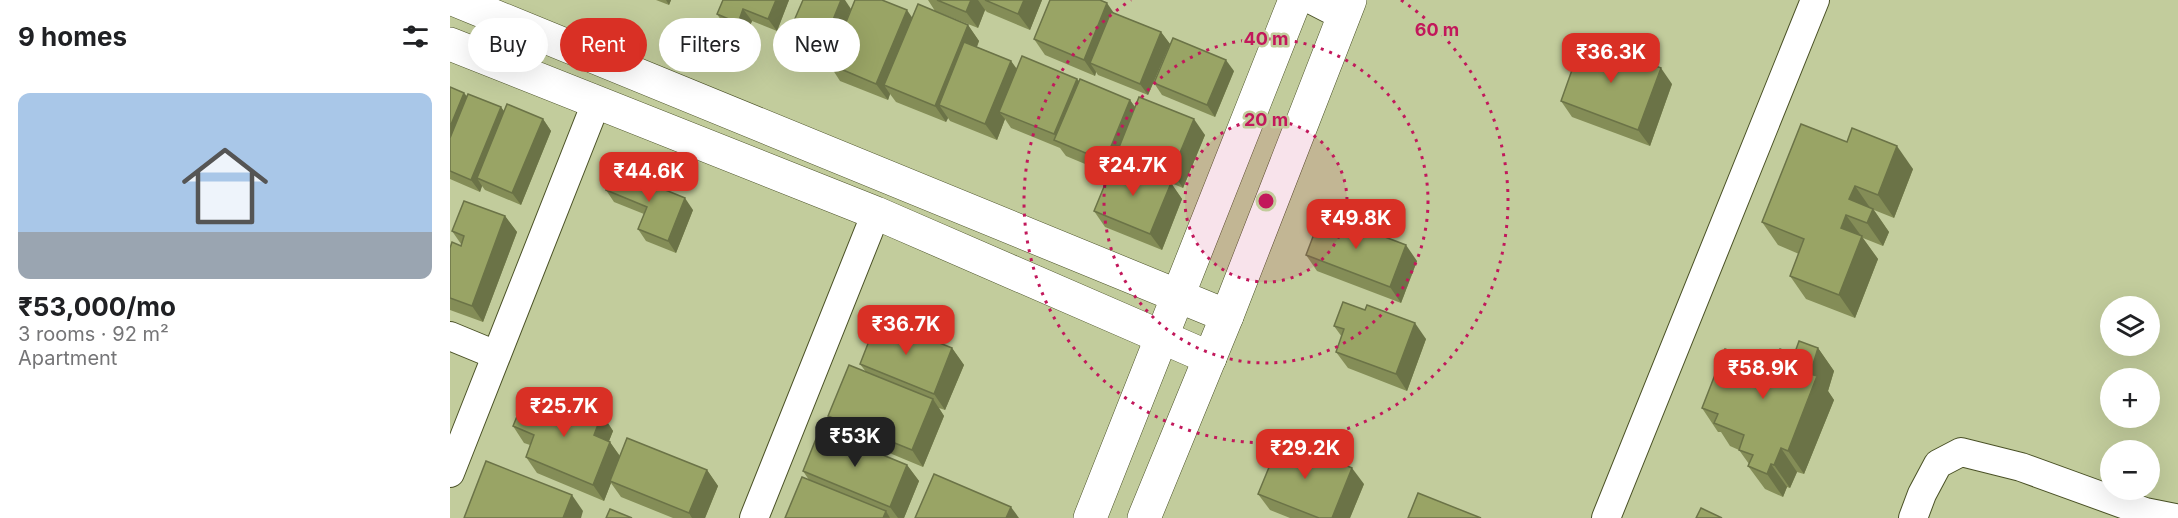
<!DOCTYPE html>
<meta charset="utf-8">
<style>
body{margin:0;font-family:Inter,sans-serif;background:#f6f6f6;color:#202124;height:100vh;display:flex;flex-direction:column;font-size:22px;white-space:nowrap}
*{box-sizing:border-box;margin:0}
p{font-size:20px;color:#757577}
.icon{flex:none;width:33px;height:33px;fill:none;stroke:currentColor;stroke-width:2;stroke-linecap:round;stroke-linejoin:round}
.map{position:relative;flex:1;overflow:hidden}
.details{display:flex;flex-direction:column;background:#fff;width:450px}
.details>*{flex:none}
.guide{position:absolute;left:18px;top:18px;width:570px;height:54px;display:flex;gap:12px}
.fabs{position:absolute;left:1650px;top:296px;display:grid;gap:12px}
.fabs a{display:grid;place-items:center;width:60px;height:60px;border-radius:50%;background:#fff;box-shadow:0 6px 24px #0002;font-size:30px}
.price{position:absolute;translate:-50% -51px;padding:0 14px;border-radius:12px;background:#d93025;color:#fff;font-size:20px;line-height:39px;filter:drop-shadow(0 2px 3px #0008)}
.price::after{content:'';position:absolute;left:50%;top:36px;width:18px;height:14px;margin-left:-9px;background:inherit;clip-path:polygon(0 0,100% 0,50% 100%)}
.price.selected{background:#222;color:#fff}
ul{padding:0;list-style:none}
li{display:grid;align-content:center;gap:12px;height:318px;padding:0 18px}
li span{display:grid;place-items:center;height:186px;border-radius:12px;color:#555}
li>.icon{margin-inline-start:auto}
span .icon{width:108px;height:108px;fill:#fffc;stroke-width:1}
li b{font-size:26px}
h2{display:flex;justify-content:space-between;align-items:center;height:72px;padding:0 18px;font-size:26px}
.pill{padding:0 21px;border-radius:27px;background:#fff;box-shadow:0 6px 24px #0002;font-size:21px;line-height:54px}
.pill.selected{background:#d93025;color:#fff}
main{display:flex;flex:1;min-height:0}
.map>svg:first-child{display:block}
</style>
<main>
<section class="details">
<h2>9 homes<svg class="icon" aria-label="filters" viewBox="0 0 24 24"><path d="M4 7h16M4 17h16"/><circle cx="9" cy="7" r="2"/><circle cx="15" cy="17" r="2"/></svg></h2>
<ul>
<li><span style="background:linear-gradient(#a9c7e8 75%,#9aa5b1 0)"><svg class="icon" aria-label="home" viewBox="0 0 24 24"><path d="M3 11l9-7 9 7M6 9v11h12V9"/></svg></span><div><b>₹53,000/mo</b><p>3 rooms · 92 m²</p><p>Apartment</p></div></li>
</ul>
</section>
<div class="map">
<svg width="1728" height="518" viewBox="0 0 1728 518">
<rect width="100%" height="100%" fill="#c2cc9c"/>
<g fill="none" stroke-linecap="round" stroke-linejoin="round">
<defs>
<g id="minor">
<polyline points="862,0 893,16"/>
<polyline points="0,336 46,355"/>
<polyline points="0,473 146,103"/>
<polyline points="304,518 426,213"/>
<polyline points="1156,518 1365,0"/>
<polyline points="1463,518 1472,494 1488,464 1511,452 1571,467 1695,512 1725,518"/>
</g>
<g id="tertiary">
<polyline points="5,0 777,316"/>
<polyline points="0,44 426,213 760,358"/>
<polyline points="640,518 845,0"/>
<polyline points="694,518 777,316 900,0"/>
</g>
</defs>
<use href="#minor" stroke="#4a5126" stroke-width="30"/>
<use href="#tertiary" stroke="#4a5126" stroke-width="34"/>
<use href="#minor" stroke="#fff" stroke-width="28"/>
<use href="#tertiary" stroke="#fff" stroke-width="33"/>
</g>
<g fill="#848d57" fill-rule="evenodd">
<polygon points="206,0 221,0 219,5"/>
<polygon points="339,0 327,31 302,21 296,35 275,26 267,14"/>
<polygon points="478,0 592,0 580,30 537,12 535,10 528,28 485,11"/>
<polygon points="401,9 385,48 352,35 343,23"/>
<polygon points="664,13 711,32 720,44 698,95 648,75 646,72 645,76 595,55 584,39"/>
<path d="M462,18L518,25L529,41L527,47L561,61L567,69L627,79L629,81L680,100L685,107L755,135L733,188L721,183L732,199L712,250L655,227L644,211L659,174L616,156L610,148L561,128L555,119L547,140L500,121L498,118L496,122L446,102L440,94L438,100L390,81L379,64ZM674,159L679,165L672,163Z"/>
<polygon points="784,71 765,117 712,95 704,83"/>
<polygon points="1222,84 1200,146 1122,117 1111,101"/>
<polygon points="0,87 14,93 17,96 51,107 54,111 93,119 101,131 71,205 35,190 32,186 30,192 0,179"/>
<polygon points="1351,124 1463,169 1444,218 1424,210 1439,232 1433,246 1413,238 1428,259 1405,318 1356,299 1340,276 1349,254 1328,245 1312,222"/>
<polygon points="156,190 243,210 226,253 196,241 188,229 194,214 164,202"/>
<polygon points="55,216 67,232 33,322 0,310 0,248 11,246 11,244 2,231"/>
<polygon points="856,255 967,261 951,303 867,271"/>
<polygon points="915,310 976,339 957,391 898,368 886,352 892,337 884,326"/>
<polygon points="502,348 514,365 495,410 489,408 494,416 473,467 389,432 378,416 416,372 410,364"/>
<polygon points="1368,348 1384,371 1378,391 1384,400 1354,474 1347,472 1340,488 1337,487 1333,497 1315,489 1298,466 1299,464 1289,450 1280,446 1271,432 1268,432 1252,408 1304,360 1324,362 1344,355"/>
<polygon points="106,395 117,412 126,416 152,414 163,431 159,441 170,456 257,470 268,486 255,518 223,518 171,497 161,483 154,501 87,473 76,457 80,445 74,443 63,426 85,407"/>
<polygon points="457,465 469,481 454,518 335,518 359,480 353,471"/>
<polygon points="914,484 900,518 840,518 820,510 808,494"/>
</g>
<g fill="#6b7347">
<polygon points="216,0 221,0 219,5"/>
<polygon points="326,0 339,0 327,31 318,19"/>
<polygon points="391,0 395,0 401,9 385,48 376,37"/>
<polygon points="521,0 528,0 535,10 528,28 516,12"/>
<polygon points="574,0 592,0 580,30 568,14"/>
<polygon points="657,3 668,19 640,63 646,72 645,76 634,60"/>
<polygon points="293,9 302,21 296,35 288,23"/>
<polygon points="457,10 468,26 434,85 440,94 438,100 426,84"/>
<polygon points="518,25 529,41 501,110 489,105 498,118 496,122 485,106"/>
<polygon points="711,32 720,44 698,95 690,84"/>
<polygon points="776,60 784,71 765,117 757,105"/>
<polygon points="561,61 572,77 549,112 555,119 547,140 535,124"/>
<polygon points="1211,68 1222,84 1200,146 1188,130"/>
<polygon points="627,79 639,95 610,143 604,134"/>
<polygon points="14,93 22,104 0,159 0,127"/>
<polygon points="680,100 691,116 668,150 674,159 666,177 655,161"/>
<polygon points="51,107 59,119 27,178 32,186 30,192 21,180"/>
<polygon points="93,119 101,131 71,205 62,193"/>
<polygon points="744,119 755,135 733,188 722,172"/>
<polygon points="1447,146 1463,169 1444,218 1428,195"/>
<polygon points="721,183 732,199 712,250 700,234"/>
<polygon points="1405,186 1421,209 1399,199"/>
<polygon points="235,198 243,210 226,253 218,241"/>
<polygon points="1423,209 1439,232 1433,246 1417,223"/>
<polygon points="1396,215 1428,259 1405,318 1389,295 1391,228"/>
<polygon points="55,216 67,232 33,322 22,306"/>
<polygon points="956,245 967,261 951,303 940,287"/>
<polygon points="965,323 976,339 957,391 946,374"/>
<polygon points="502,348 514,365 495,410 484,394"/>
<polygon points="1368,348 1384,371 1378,391 1384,400 1354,474 1338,451 1360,374"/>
<polygon points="106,395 117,412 113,422 101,406"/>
<polygon points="483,399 494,416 473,467 462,450"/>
<polygon points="152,414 163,431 155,451 144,435"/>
<polygon points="160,442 171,458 160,481 161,483 154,501 143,485"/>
<polygon points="1331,448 1347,472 1340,488 1324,465"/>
<polygon points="1321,464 1337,487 1333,497 1317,474"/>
<polygon points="457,465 469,481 454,518 448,518 440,507"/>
<polygon points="902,468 914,484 900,518 882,518"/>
<polygon points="257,470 268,486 255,518 242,518 239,513"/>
<polygon points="122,495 133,511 131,518 113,518"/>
<polygon points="561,507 569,518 556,518"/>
<polygon points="436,511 440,518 433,518"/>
</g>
<g fill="#99a465" stroke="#6b7347" stroke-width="1.5">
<polygon points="273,0 326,0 318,19 293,9 288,23 267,14"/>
<polygon points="353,0 391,0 376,37 343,23"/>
<polygon points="405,0 432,0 457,10 426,84 379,64"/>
<polygon points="487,0 521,0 516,12"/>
<polygon points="535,0 574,0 568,14"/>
<polygon points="600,0 650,0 657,3 634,60 584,39"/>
<polygon points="468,4 518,25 485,106 434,85"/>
<polygon points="661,12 711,32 690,84 640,63"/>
<polygon points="723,38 776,60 757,105 704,83"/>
<polygon points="1133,39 1211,68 1188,130 1111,101"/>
<polygon points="514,42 561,61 535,124 489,105"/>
<polygon points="572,56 627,79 604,134 549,112"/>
<polygon points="630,79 680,100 655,161 604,140"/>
<polygon points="0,87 14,93 0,127"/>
<polygon points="18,94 51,107 21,180 0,171 0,138"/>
<polygon points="689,97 744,119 722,172 668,150"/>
<polygon points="57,104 93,119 62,193 27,178"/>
<polygon points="1351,124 1397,142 1402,128 1447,146 1428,195 1405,186 1399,199 1423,209 1417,223 1396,215 1391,228 1412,236 1389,295 1340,276 1354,239 1312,222"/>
<polygon points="665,160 721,183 700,234 644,211"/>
<polygon points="164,169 235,198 218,241 188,229 197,207 156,190"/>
<polygon points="14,201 55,216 22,306 0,298 0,248 2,242 11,246 14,236 2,231"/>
<polygon points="872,213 956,245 940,287 856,255"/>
<polygon points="893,302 915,310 917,305 965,323 946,374 886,352 894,329 884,326"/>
<polygon points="428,318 502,348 484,394 410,364"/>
<polygon points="1349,341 1368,348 1360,374 1367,376 1338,451 1331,448 1324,465 1321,464 1317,474 1298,466 1303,455 1289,450 1294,435 1264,423 1268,414 1252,408 1275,349 1304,360 1306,355 1324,362 1330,349 1344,355"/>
<polygon points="399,365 483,399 462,450 378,416"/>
<polygon points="91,390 106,395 101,406 126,416 130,406 152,414 144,435 160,442 143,485 76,457 84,435 63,426 73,402 85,407"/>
<polygon points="370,429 457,465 440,507 353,471"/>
<polygon points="177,438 257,470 239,513 160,481"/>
<polygon points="831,438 902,468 882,518 869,518 808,494"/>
<polygon points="36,461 122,495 113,518 14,518"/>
<polygon points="484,474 561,507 556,518 465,518"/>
<polygon points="352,477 436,511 433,518 335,518"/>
<polygon points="968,493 1031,518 958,518"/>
<polygon points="1251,508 1272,518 1246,518"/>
<polygon points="160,509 182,518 156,518"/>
</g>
<circle cx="816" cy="201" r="81" fill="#c2185b" fill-opacity=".12"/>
<g fill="none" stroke="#c2185b" stroke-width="3" stroke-dasharray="3 6">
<circle cx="816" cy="201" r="81"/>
<circle cx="816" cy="201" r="162"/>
<path d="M951 0A242 242 0 1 1 681 0"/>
</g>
<circle cx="816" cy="201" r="9" fill="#c2185b" stroke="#c2cc9c" stroke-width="3"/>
<g font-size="18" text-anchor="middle" font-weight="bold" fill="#c2185b" stroke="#c2cc9c" stroke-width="5" stroke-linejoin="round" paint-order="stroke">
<text x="987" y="36">60 m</text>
<text x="816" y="45">40 m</text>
<text x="816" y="126">20 m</text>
</g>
</svg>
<div class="fabs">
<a><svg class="icon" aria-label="layers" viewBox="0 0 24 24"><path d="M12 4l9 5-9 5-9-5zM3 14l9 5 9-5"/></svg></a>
<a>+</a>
<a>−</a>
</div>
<b class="price" style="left:1161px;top:84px">₹36.3K</b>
<b class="price" style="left:683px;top:197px">₹24.7K</b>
<b class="price" style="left:199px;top:203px">₹44.6K</b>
<b class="price" style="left:906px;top:250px">₹49.8K</b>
<b class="price" style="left:456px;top:356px">₹36.7K</b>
<b class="price" style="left:1313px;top:400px">₹58.9K</b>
<b class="price" style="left:114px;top:438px">₹25.7K</b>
<b class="price selected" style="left:405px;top:468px">₹53K</b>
<b class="price" style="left:855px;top:480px">₹29.2K</b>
<div class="guide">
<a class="pill">Buy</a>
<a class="pill selected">Rent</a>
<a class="pill">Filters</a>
<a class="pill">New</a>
</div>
</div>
</main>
